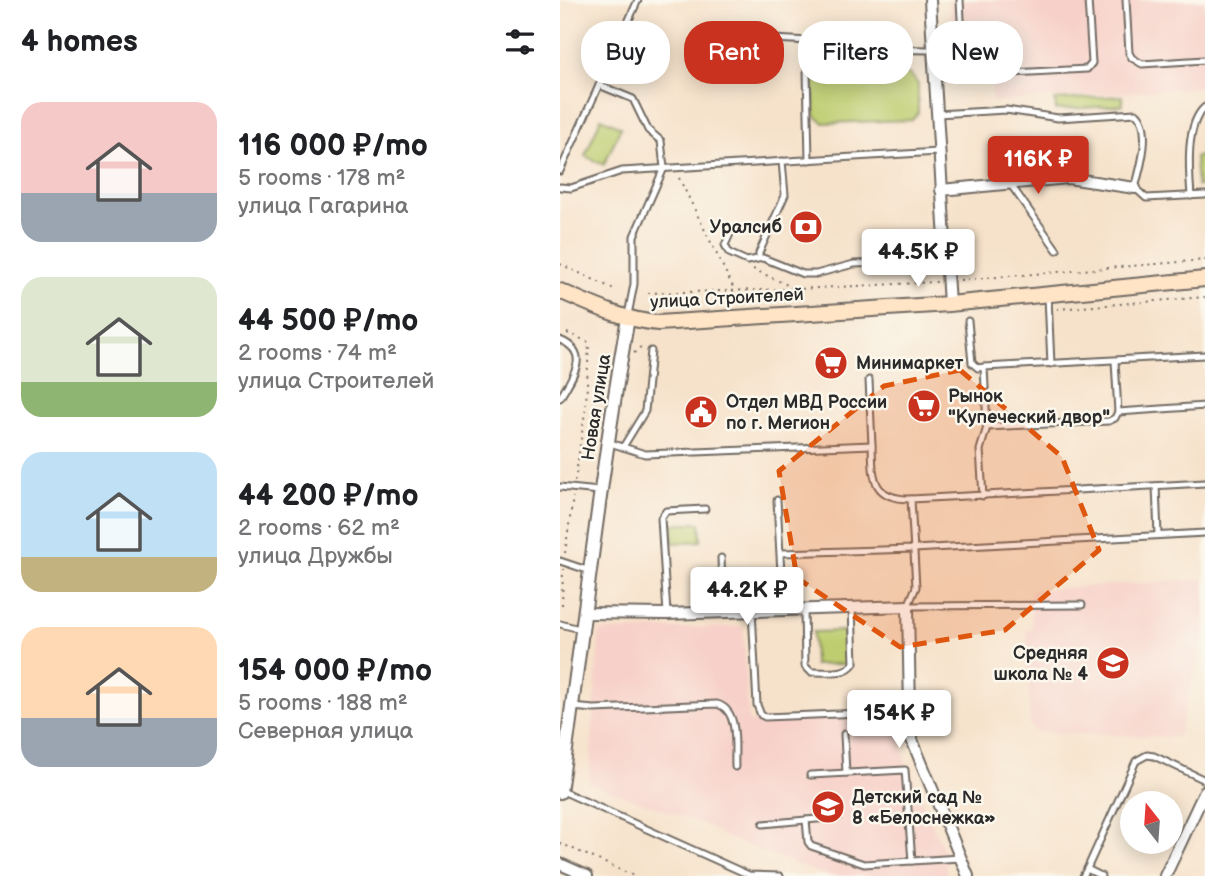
<!DOCTYPE html>
<meta charset="utf-8">
<style>
body{margin:0;font-family:"Balsamiq Sans",sans-serif;background:#f2f2f2;color:#202124;height:100vh;display:flex;flex-direction:column;font-size:26px;white-space:nowrap}
*{box-sizing:border-box;margin:0}
p{font-size:23px;color:#757577}
.icon{flex:none;width:38px;height:38px;fill:none;stroke:currentColor;stroke-width:2;stroke-linecap:round;stroke-linejoin:round}
.map{position:relative;flex:1;overflow:hidden}
.sheet{display:flex;flex-direction:column;background:#fff;width:560px}
.sheet>*{flex:none}
.top-card{position:absolute;left:21px;top:21px;width:518px;height:63px;display:flex;gap:14px}
.needle{width:46px;rotate:343deg}
.buttons{position:absolute;left:560px;top:791px;display:grid;gap:14px}
.buttons a{display:grid;place-items:center;width:63px;height:63px;border-radius:50%;background:#fff;box-shadow:0 4px 18px #0003;font-size:35px}
.price{position:absolute;translate:-50% -60px;padding:0 16px;border-radius:7px;background:#fff;color:#222;font-size:23px;line-height:46px;filter:drop-shadow(0 2px 4px #0008)}
.price::after{content:'';position:absolute;left:50%;top:42px;width:21px;height:16px;margin-left:-10px;background:inherit;clip-path:polygon(0 0,100% 0,50% 100%)}
.price.current{background:#c8321e;color:#fff}
ul{padding:0;list-style:none}
li{display:flex;align-items:center;gap:21px;height:175px;padding:0 21px}
li span{display:grid;place-items:center;flex:none;width:196px;height:140px;border-radius:21px;color:#555}
li>.icon{margin-inline-start:auto}
span .icon{width:84px;height:84px;fill:#fffc;stroke-width:1}
li b{font-size:30px}
h2{display:flex;justify-content:space-between;align-items:center;height:84px;padding:0 21px;font-size:30px}
.pill{padding:0 24px;border-radius:28px;background:#fff;box-shadow:0 4px 18px #0003;font-size:24px;line-height:63px}
.pill.current{background:#c8321e;color:#fff}
main{display:flex;flex:1;min-height:0}
.map>svg:first-child{display:block}
</style>
<main>
<section class="sheet">
<h2>4 homes<svg class="icon" aria-label="filters" viewBox="0 0 24 24"><path d="M4 7h16M4 17h16"/><circle cx="9" cy="7" r="2"/><circle cx="15" cy="17" r="2"/></svg></h2>
<ul>
<li><span style="background:linear-gradient(#f6c9c9 65%,#9aa5b1 0)"><svg class="icon" aria-label="home" viewBox="0 0 24 24"><path d="M3 11l9-7 9 7M6 9v11h12V9"/></svg></span><div><b>116 000 ₽/mo</b><p>5 rooms · 178 m²</p><p>улица Гагарина</p></div></li>
<li><span style="background:linear-gradient(#dfe7d0 75%,#8fb573 0)"><svg class="icon" aria-label="home" viewBox="0 0 24 24"><path d="M3 11l9-7 9 7M6 9v11h12V9"/></svg></span><div><b>44 500 ₽/mo</b><p>2 rooms · 74 m²</p><p>улица Строителей</p></div></li>
<li><span style="background:linear-gradient(#bfe0f5 75%,#c2b280 0)"><svg class="icon" aria-label="home" viewBox="0 0 24 24"><path d="M3 11l9-7 9 7M6 9v11h12V9"/></svg></span><div><b>44 200 ₽/mo</b><p>2 rooms · 62 m²</p><p>улица Дружбы</p></div></li>
<li><span style="background:linear-gradient(#ffd9b3 65%,#9aa5b1 0)"><svg class="icon" aria-label="home" viewBox="0 0 24 24"><path d="M3 11l9-7 9 7M6 9v11h12V9"/></svg></span><div><b>154 000 ₽/mo</b><p>5 rooms · 188 m²</p><p>Северная улица</p></div></li>
</ul>
</section>
<div class="map">
<svg width="645" height="876" viewBox="0 0 645 876">
<rect width="100%" height="100%" fill="#fbf7ec"/>
<filter id="ink" filterUnits="userSpaceOnUse"><feTurbulence type="fractalNoise" baseFrequency=".0143" numOctaves="2"/><feDisplacementMap in="SourceGraphic" scale="14" xChannelSelector="R" yChannelSelector="G"/><feConvolveMatrix kernelMatrix="1 2 1 2 8 2 1 2 1" color-interpolation-filters="sRGB"/></filter>
<filter id="wash" filterUnits="userSpaceOnUse"><feTurbulence type="fractalNoise" baseFrequency=".00686" numOctaves="4" result="noise"/><feDisplacementMap in="SourceGraphic" scale="28" xChannelSelector="R" yChannelSelector="G"/><feGaussianBlur stdDeviation="1.57" result="paint"/><feColorMatrix in="noise" values="0 0 0 0 0 0 0 0 0 0 0 0 0 0 0 0 0 1.4 0 .05"/><feComposite in="paint" operator="in"/></filter>
<g filter="url(#wash)">
<rect width="100%" height="100%" fill="#f6e2ca"/>
<g fill="#f7d1c9">
<polygon points="390,0 645,0 645,87 432,102 431,83 394,85"/>
<polygon points="645,579 645,634 618,737 476,732 470,726 467,631 472,630 470,590"/>
<polygon points="183,626 189,722 336,715 345,761 385,853 386,876 267,876 165,837 148,826 29,783 39,631"/>
</g>
<g fill="#becd6f" stroke="#747c4d" stroke-width="2">
<polygon points="344,73 351,75 358,84 358,113 352,120 264,123 255,116 253,84 259,76"/>
<polygon points="562,96 563,105 496,110 495,100"/>
<polygon points="41,118 61,127 44,165 25,156"/>
<polygon points="645,156 645,185 637,186 635,157"/>
<polygon points="140,523 141,541 113,543 112,524"/>
<polygon points="284,631 285,664 254,665 253,632"/>
</g>
</g>
<g filter="url(#ink)">
<g fill="none" stroke-linecap="round" stroke-linejoin="round">
<defs>
<g id="service">
<polyline points="400,0 404,76"/>
<polyline points="566,0 569,53 572,58 582,64 645,60"/>
<polyline points="195,38 250,41 285,49 373,50"/>
<polyline points="247,70 249,160"/>
<polyline points="375,77 527,69 532,63 528,0"/>
<polyline points="39,85 73,99 88,130 101,141 104,168 74,236 74,284 68,315"/>
<path d="M377,114L446,110L498,118L576,113C593,127 580,170 575,188L586,198L645,195"/>
<polyline points="0,171 78,0"/>
<polyline points="451,185 497,250"/>
<polyline points="0,187 11,188 62,171 378,152"/>
<path d="M631,196C629,171 625,124 645,107"/>
<polyline points="170,234 165,245 169,253 187,261 203,258 243,274 256,274 294,264 385,261"/>
<polyline points="199,257 199,253 225,195 222,161"/>
<polyline points="488,297 491,364"/>
<polyline points="408,321 412,363 418,368 424,367"/>
<path d="M0,340C32,353 12,377 0,398"/>
<polyline points="309,380 312,445"/>
<polyline points="558,412 645,406"/>
<polyline points="427,427 549,421 555,418 558,412 555,361"/>
<path d="M47,442L85,454L312,445C313,477 311,499 351,499"/>
<polyline points="63,447 85,411 91,351"/>
<polyline points="596,486 598,535"/>
<polyline points="0,487 39,491"/>
<polyline points="423,496 420,450 427,427 424,367 645,355"/>
<polyline points="217,500 223,610"/>
<polyline points="221,553 354,549 645,533"/>
<polyline points="161,558 163,612"/>
<polyline points="0,561 30,571"/>
<polyline points="522,605 348,606 356,587 351,499 645,483"/>
<path d="M244,609L245,666L251,672H255C269,672 286,675 294,663L292,608"/>
<polyline points="192,611 197,705 201,715 205,717 350,711"/>
<polyline points="107,614 101,518 106,511 145,509"/>
<polyline points="0,624 20,629"/>
<path d="M12,707L34,709L157,704C180,710 174,748 175,767"/>
<polyline points="284,734 286,773"/>
<polyline points="250,775 345,770 352,861"/>
<polyline points="0,790 189,875 220,876"/>
<polyline points="246,820 248,842 251,846 304,864 400,858"/>
<polyline points="203,824 278,817"/>
<polyline points="527,869 576,761 587,755 594,756 645,780"/>
<polyline points="523,876 527,869 541,876"/>
</g>
<g id="minor">
<polyline points="370,0 389,304"/>
<polyline points="381,190 508,178 575,188"/>
<polyline points="26,613 107,614 348,606 350,711 352,740 408,876"/>
<polyline points="0,864 27,876"/>
<polyline points="605,876 645,791"/>
</g>
<path id="tertiary" d="M0,792C23,634 40,475 68,318"/>
<path id="secondary" d="M0,291C32,305 63,320 98,323L389,304L645,279"/>
</defs>
<use href="#service" stroke="#726b63" stroke-width="9"/>
<use href="#minor" stroke="#726b63" stroke-width="14"/>
<use href="#tertiary" stroke="#726b63" stroke-width="16"/>
<use href="#secondary" stroke="#726b63" stroke-width="18"/>
<g stroke="#726b63" stroke-width="2" stroke-dasharray="2 5" stroke-linecap="butt">
<polyline points="119,178 174,289"/>
<polyline points="0,264 56,290"/>
<polyline points="193,269 236,289"/>
<polyline points="400,280 645,260"/>
<polyline points="88,293 237,289 377,282"/>
<polyline points="497,309 645,297"/>
<polyline points="7,333 31,343"/>
<polyline points="74,353 83,345"/>
<polyline points="15,481 26,405 29,343"/>
<polyline points="5,553 13,497"/>
<polyline points="2,605 3,569"/>
<polyline points="0,843 74,876"/>
</g>
<use href="#service" stroke="#fff" stroke-width="5"/>
<use href="#minor" stroke="#fff" stroke-width="10"/>
<use href="#tertiary" stroke="#fff" stroke-width="12"/>
<use href="#secondary" stroke="#ffe4c6" stroke-width="14"/>
</g>
</g>
<path fill="#df570e" fill-opacity="0.2" stroke="#df570e" stroke-width="5" stroke-dasharray="14 9" stroke-linejoin="round" d="M400,370L502,457L539,550L445,630L340,647L237,578L219,471L324,386Z"/>
<defs>
<symbol id="bank-disc" viewBox="-11 -11 22 22"><circle r="9.5" fill="#c8321e" stroke="#fbf7ec"/><path d="M-6-4H6V4H-6ZM0-2.3a2.3 2.3 0 1 0 0 4.6a2.3 2.3 0 1 0 0-4.6Z" fill="#fff"/></symbol>
<symbol id="supermarket-disc" viewBox="-11 -11 22 22"><circle r="9.5" fill="#c8321e" stroke="#fbf7ec"/><path d="M-6-5.5h2.5l.6 2H6L4.5 2H-2.5L-4.4-4H-6ZM-1.5 3.2a1.3 1.3 0 1 0 .1 0ZM3 3.2a1.3 1.3 0 1 0 .1 0Z" fill="#fff"/></symbol>
<symbol id="civic-disc" viewBox="-11 -11 22 22"><circle r="9.5" fill="#c8321e" stroke="#fbf7ec"/><path d="M-.6-6.5H3V-4.5H.6V-3L4-1V1h2V6H-6V1h2V-1L-.6-3ZM-1.2 2.5V6h2.4V2.5Z" fill="#fff"/></symbol>
<symbol id="school-disc" viewBox="-11 -11 22 22"><circle r="9.5" fill="#c8321e" stroke="#fbf7ec"/><path d="M0-5L7-2L0 1L-7-2ZM-4 1L0 2.5L4 1V4Q0 6-4 4Z" fill="#fff"/></symbol>
</defs>
<g fill-rule="evenodd">
<use href="#bank-disc" x="227" y="208" width="38" height="38"/>
<use href="#supermarket-disc" x="252" y="344" width="38" height="38"/>
<use href="#supermarket-disc" x="345" y="387" width="38" height="38"/>
<use href="#civic-disc" x="122" y="393" width="38" height="38"/>
<use href="#school-disc" x="534" y="644" width="38" height="38"/>
<use href="#school-disc" x="249" y="788" width="38" height="38"/>
</g>
<g text-anchor="middle" stroke-width="5" stroke-linejoin="round" paint-order="stroke">
<g font-size="18" font-weight="bold" fill="#2b2b2b" stroke="#fbf7ec" text-anchor="start">
<text x="222" y="233" text-anchor="end">Уралсиб</text>
<text x="296" y="369">Минимаркет</text>
<text x="388" y="402">Рынок<tspan x="388" dy="21">"Купеческий двор"</tspan></text>
<text x="166" y="408">Отдел МВД России<tspan x="166" dy="21">по г. Мегион</tspan></text>
<text x="528" y="659" text-anchor="end">Средняя<tspan x="528" dy="21">школа № 4</tspan></text>
<text x="292" y="803">Детский сад №<tspan x="292" dy="21">8 «Белоснежка»</tspan></text>
</g>
<g font-size="18" fill="#2b2b2b" stroke="#fbf7ec">
<text transform="translate(167 298) rotate(-3)" y="6">улица Строителей</text>
<text transform="translate(36 407) rotate(-81)" y="6">Новая улица</text>
</g>
</g>
</svg>
<div class="buttons">
<a><svg class="needle" viewBox="-14 -14 28 28"><path d="M0-13l5 13h-10z" fill="#e53935"/><path d="M0 13l5-13h-10z" fill="#757577"/></svg></a>
</div>
<b class="price current" style="left:478px;top:196px">116K ₽</b>
<b class="price" style="left:358px;top:289px">44.5K ₽</b>
<b class="price" style="left:187px;top:627px">44.2K ₽</b>
<b class="price" style="left:339px;top:750px">154K ₽</b>
<div class="top-card">
<a class="pill">Buy</a>
<a class="pill current">Rent</a>
<a class="pill">Filters</a>
<a class="pill">New</a>
</div>
</div>
</main>
